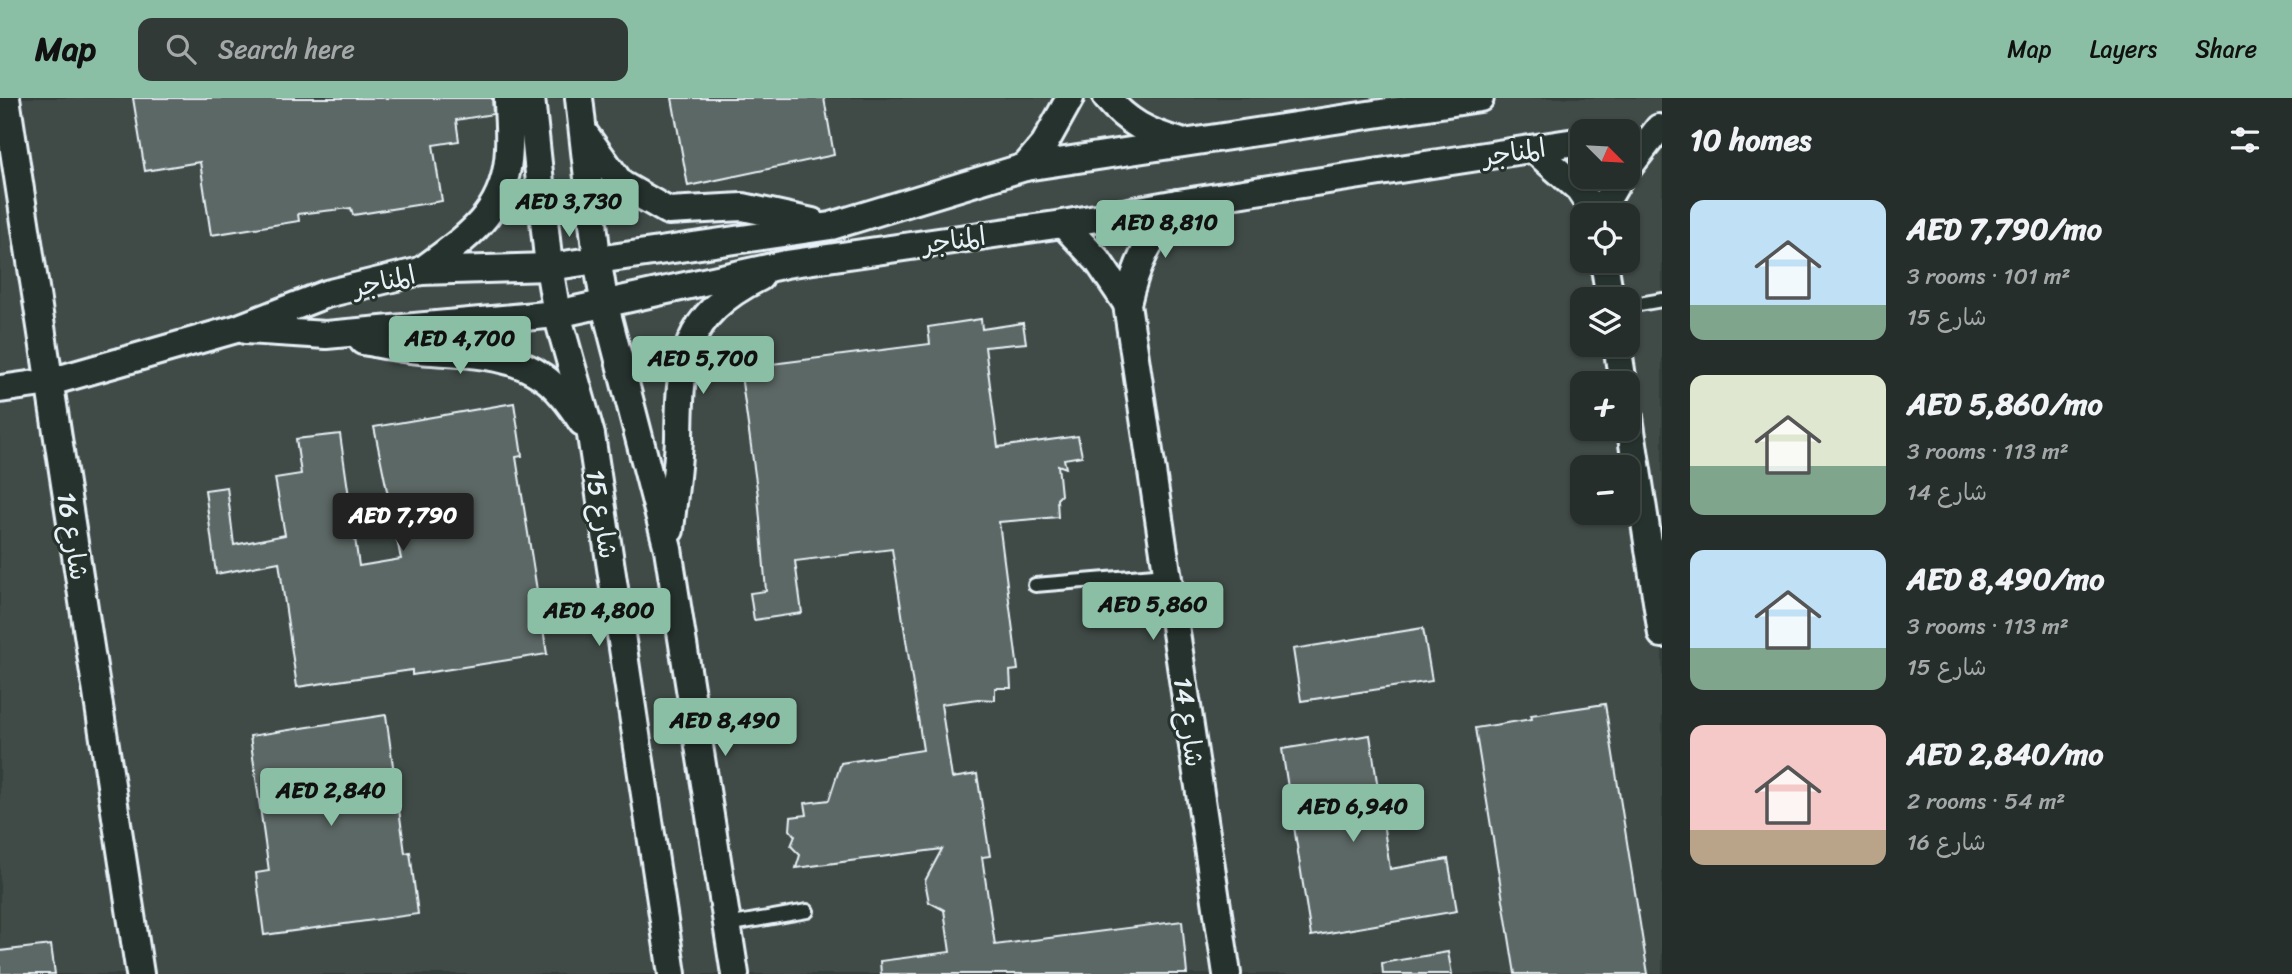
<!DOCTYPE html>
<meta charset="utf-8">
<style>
body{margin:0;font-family:Sriracha,"Playpen Sans Arabic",sans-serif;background:#323a37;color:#f1f3f6;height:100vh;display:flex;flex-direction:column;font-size:26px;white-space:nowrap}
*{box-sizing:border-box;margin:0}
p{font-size:23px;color:#a4a8a9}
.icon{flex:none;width:38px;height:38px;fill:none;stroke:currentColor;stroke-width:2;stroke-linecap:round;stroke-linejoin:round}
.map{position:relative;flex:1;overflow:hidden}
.details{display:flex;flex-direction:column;background:#262e2b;width:630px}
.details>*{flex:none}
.needle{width:46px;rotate:114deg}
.controls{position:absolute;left:1570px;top:21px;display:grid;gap:14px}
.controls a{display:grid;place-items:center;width:70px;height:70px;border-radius:14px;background:#262e2b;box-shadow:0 2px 5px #0004,0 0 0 2px #424a47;font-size:35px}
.price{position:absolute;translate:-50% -60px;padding:0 16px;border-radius:7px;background:#8abfa5;color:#111;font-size:23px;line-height:46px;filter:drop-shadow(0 2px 4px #0008)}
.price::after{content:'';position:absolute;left:50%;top:42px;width:21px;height:16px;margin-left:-10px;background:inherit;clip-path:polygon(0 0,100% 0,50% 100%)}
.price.on{background:#222;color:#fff}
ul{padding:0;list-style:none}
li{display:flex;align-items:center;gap:21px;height:175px;padding:0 28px}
li span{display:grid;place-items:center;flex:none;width:196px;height:140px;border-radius:14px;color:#555}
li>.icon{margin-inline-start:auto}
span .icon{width:84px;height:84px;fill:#fffc;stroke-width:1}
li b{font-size:30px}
h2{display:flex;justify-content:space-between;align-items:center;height:84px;padding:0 28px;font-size:30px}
header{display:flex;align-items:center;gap:42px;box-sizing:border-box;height:98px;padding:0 35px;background:#8abfa5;color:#111}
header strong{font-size:33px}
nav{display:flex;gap:38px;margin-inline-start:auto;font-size:24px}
.search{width:490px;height:63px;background:#323a37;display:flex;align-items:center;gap:18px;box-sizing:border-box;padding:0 24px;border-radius:14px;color:#a4a8a9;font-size:26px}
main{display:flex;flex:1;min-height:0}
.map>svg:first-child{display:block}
</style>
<header>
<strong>Map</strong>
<div class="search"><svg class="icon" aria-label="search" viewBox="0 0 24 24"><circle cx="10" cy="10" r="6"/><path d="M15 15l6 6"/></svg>Search here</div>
<nav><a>Map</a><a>Layers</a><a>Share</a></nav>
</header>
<main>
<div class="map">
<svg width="1662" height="876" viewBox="0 0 1662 876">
<rect width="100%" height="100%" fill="#323e39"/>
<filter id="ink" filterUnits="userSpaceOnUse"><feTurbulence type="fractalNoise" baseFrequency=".0143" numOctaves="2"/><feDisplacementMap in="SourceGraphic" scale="14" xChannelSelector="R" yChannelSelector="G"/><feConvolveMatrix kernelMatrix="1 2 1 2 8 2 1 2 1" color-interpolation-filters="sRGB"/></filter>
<g filter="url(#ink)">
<path fill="#3f4b46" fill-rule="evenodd" d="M0,0H1662V876H0ZM1582,33H1628V79H1582ZM1582,117H1628V163H1582ZM1582,201H1628V247H1582ZM1582,285H1628V331H1582ZM1582,369H1628V415H1582Z"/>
<g fill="#5c6865" stroke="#e8f1f8" stroke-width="2">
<polygon points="133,0 492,0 493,16 456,22 459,43 433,47 442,103 353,117 351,110 298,116 299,123 211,137 200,64 145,73"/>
<polygon points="672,0 824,0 834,57 688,88"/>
<polygon points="981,221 982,231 1023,225 1026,245 985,249 998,349 1078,338 1082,358 1064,361 1066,370 1058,367 1061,397 1057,401 1058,419 999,424 1018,572 1010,573 1011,590 995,590 995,602 978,601 941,606 952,680 977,676 990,758 982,759 995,847 1182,823 1187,876 881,876 880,863 950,854 944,812 929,804 925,783 942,751 796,770 800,757 791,748 795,738 790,732 791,719 807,717 805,705 829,702 841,665 923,652 892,451 795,463 802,515 754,522 750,495 766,493 758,398 740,270 930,246 928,229"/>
<polygon points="514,305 522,358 516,359 547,556 412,577 412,572 297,589 279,464 216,476 205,392 227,389 234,447 285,437 275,380 301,376 296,341 340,336 359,468 401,461 374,329"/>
<polygon points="1423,530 1432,583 1301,603 1293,551"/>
<polygon points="1605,606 1648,876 1515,876 1475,630 1532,621 1531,617"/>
<polygon points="386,617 405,755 410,754 418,816 264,837 256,775 269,773 250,638"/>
<polygon points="1370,637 1390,771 1448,761 1457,813 1311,838 1282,651"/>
<polygon points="51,847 55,876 0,876 0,853"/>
<polygon points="1448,854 1452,876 1383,876 1382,865"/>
</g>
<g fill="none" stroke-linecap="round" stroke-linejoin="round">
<defs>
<g id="service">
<polyline points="1628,208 1662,202"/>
<polyline points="1035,487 1167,476"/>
<polyline points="727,827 807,813"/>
</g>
<g id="minor">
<polyline points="6,0 140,876"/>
<polyline points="531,0 549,169 557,216 591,337 672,876"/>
<polyline points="579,0 597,160 605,208 668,451 735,876"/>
<path d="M1107,0C1127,24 1148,35 1178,43"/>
<polyline points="585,36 621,86 668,113 743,109 812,124"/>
<polyline points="1533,51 1579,91 1596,117"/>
<polyline points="1025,69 1045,45 1070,0"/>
<polyline points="1628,70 1659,30"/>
<path d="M1178,105C1151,136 1136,166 1127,206L1227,876"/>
<polyline points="1598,117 1620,79"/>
<polyline points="1063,126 1098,163 1127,206"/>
<polyline points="1604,163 1610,201"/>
<path d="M421,173C468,138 507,115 509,50C510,33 508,16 508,0"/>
<polyline points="245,232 326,237 557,216 786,166 1063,126 1178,105 1582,43"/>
<path d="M363,243C386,247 409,252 433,253C469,256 511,256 543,279C559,290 571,307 582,324"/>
<polyline points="1617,247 1623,285"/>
<polyline points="0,291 50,284 236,231 326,196 421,173 549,169 831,128 1025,69 1480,0"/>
<polyline points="1628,313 1662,536"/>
<path d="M670,432C673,401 678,371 679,340C680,262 682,218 760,179"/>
</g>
</defs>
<use href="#service" stroke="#e8f1f8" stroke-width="18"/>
<use href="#minor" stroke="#e8f1f8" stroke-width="32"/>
<use href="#service" stroke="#26332d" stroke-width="12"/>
<use href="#minor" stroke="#26332d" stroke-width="26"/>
</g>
</g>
<g text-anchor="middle" stroke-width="6" stroke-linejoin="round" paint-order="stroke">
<g font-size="26" fill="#e8f1f8" stroke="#26332d">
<text transform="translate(1514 54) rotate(-9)" y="9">المناجر</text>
<text transform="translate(954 142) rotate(-8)" y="9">المناجر</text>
<text transform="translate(384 183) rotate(-13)" y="9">المناجر</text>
<text transform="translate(602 416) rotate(81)" y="9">شارع 15</text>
<text transform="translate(73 438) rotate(81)" y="9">شارع 16</text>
<text transform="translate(1189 624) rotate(82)" y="9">شارع 14</text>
</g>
</g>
</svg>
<div class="controls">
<a><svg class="needle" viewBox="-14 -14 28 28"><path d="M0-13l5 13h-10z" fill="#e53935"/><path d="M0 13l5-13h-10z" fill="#a4a8a9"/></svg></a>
<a><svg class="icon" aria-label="locate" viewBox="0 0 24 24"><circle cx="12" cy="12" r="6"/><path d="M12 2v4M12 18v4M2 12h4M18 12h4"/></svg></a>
<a><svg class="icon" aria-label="layers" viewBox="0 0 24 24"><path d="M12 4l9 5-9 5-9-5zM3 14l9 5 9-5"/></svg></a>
<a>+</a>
<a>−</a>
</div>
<b class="price" style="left:569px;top:141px">AED 3,730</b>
<b class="price" style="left:1165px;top:162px">AED 8,810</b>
<b class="price" style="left:460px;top:278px">AED 4,700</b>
<b class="price" style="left:703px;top:298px">AED 5,700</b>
<b class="price on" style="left:403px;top:455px">AED 7,790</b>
<b class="price" style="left:1153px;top:544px">AED 5,860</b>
<b class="price" style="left:599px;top:550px">AED 4,800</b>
<b class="price" style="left:725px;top:660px">AED 8,490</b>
<b class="price" style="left:331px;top:730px">AED 2,840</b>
<b class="price" style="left:1353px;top:746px">AED 6,940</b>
</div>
<section class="details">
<h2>10 homes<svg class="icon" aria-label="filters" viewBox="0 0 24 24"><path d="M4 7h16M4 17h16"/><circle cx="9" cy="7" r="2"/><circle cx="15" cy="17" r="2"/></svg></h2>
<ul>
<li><span style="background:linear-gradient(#bfe0f5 75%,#7fa58c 0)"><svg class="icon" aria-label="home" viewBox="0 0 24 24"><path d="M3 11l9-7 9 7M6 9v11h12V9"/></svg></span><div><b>AED 7,790/mo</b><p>3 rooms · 101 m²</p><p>شارع 15</p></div></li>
<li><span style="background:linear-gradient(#dfe7d0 65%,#7fa58c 0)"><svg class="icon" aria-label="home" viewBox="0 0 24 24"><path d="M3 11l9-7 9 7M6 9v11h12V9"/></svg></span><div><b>AED 5,860/mo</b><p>3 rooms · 113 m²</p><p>شارع 14</p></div></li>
<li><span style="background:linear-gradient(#bfe0f5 70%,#7fa58c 0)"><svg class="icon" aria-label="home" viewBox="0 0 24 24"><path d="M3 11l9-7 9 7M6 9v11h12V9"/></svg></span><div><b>AED 8,490/mo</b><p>3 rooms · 113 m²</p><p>شارع 15</p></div></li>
<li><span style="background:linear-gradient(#f6c9c9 75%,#b9a48a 0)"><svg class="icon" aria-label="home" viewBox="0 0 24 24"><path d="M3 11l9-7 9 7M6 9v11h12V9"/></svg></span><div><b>AED 2,840/mo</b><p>2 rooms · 54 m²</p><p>شارع 16</p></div></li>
</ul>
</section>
</main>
